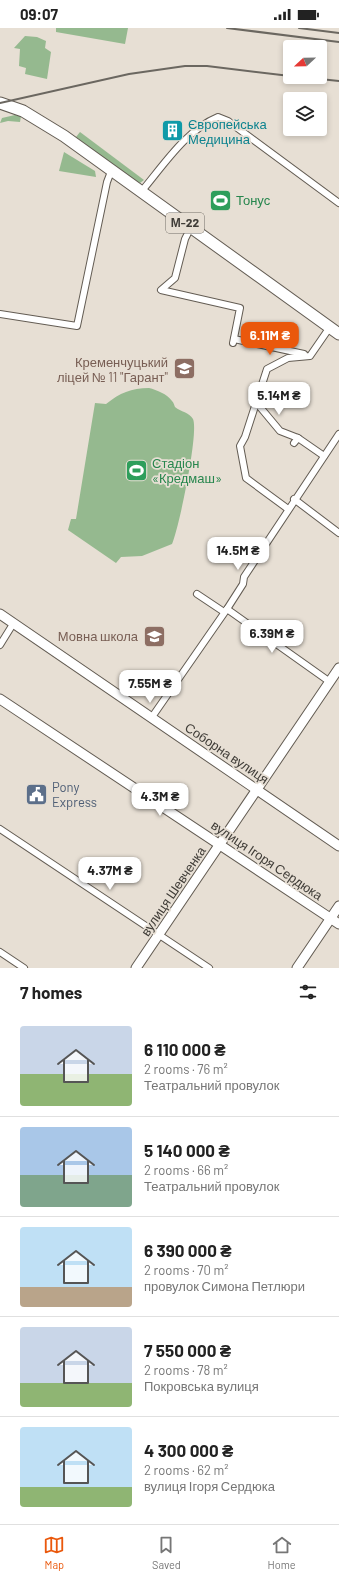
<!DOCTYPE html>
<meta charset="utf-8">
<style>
body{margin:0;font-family:Barlow,sans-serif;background:#f2f2f2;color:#222;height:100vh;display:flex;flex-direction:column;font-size:15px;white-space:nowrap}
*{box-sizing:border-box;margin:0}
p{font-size:13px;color:#767676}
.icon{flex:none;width:22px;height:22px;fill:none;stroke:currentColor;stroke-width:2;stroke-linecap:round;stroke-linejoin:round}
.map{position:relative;height:940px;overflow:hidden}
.drawer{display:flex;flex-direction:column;background:#fff;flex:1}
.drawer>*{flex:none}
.needle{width:26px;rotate:248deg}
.buttons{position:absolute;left:283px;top:12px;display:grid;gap:8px}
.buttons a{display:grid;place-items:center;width:44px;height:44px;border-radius:4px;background:#fff;box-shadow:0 2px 6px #0003;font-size:20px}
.price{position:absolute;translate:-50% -34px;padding:0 9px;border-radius:8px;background:#fff;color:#222;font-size:13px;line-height:26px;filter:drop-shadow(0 1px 2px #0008)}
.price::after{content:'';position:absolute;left:50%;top:24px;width:12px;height:9px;margin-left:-6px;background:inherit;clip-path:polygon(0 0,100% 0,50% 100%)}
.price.on{background:#ea580c;color:#fff}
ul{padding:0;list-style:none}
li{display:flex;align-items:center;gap:12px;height:100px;padding:0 20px}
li+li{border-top:1px solid #e0e0e0}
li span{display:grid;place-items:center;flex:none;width:112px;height:80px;border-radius:4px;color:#555}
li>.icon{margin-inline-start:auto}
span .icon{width:48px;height:48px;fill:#fffc;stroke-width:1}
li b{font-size:17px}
h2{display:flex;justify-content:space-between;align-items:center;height:48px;padding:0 20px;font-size:17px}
.status{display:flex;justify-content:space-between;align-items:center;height:28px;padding:0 20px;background:#fff;direction:ltr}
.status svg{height:11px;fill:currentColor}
.tab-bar{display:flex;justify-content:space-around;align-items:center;height:56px;border-top:1px solid #e0e0e0;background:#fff;font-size:11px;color:#767676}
.tab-bar a{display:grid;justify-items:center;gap:2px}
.tab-bar .on{color:#ea580c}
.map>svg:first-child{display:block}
</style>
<div class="status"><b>09:07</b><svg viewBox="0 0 49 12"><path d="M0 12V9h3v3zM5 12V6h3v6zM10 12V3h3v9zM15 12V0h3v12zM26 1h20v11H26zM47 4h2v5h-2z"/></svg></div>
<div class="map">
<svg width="339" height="940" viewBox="0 0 339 940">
<rect width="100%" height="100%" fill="#e7dfd4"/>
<g fill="#95b98f">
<polygon points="56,0 128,0 125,16 56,4"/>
<polygon points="25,8 37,9 46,13 45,20 51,24 47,51 25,46 26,40 19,38 20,21 14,20"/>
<polygon points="15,87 21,88 20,94 8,93 0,95 2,90"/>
<polygon points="80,104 144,152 140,155 135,153 76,109"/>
<polygon points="64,124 95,143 96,149 59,143"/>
<path d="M149,360C157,362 167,366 172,373C174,375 174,377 175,379C181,384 189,384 193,391C199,404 179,500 172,516L142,528L121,529L116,535L68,502L71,491H76L95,375L106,376C120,365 131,360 149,360Z"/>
</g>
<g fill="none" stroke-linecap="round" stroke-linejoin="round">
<defs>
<g id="street">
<path d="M141,164C163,138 186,102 218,89L228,93L339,175"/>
<polyline points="191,199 185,211 175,250 161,262 240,280 233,315"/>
<polyline points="0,286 77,298 107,154 112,141"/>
<polyline points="234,311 304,326"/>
<polyline points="255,373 280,403 298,410"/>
<polyline points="294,415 298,410 324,428"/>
<polyline points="294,471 339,505"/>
<polyline points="288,481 246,450 240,418 245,409 267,341 288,330 310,328 330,299"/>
<polyline points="197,566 224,584"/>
<polyline points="227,581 330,654"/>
<polyline points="0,617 13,596"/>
<polyline points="152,689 227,581 243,556 244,549 339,406"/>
<polyline points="0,801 209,940"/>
<polyline points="0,924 24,940"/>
</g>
<g id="secondary">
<polyline points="0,586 339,818"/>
<polyline points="0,671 339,896"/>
<polyline points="136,940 339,640"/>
<polyline points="297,940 339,878"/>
</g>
<polyline id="highway" points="0,75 23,83 64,108 339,306"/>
</defs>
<use href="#street" stroke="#635c53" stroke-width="8"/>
<use href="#secondary" stroke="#635c53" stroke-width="11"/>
<use href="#highway" stroke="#635c53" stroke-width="13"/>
<use href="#street" stroke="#fff" stroke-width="6"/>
<use href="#secondary" stroke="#fff" stroke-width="9"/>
<use href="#highway" stroke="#fff" stroke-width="11"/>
<g stroke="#6b6760" stroke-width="2">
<polyline points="227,0 339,14"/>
<polyline points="299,0 339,5"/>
<polyline points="301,49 339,53"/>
<polyline points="0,75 129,46 185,38 207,38 290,48"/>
</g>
</g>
<defs>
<symbol id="building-square" viewBox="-11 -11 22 22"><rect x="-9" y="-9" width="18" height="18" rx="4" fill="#0f9aa8" stroke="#e7dfd4"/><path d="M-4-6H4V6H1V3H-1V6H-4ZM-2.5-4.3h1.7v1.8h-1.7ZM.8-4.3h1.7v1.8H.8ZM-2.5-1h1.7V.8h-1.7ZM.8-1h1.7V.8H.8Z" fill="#fff"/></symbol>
<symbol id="stadium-square" viewBox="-11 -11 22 22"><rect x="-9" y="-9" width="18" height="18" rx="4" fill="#2e9e5b" stroke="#e7dfd4"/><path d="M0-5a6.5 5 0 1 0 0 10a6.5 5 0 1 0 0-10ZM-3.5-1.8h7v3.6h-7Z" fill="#fff"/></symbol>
<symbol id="school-square" viewBox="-11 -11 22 22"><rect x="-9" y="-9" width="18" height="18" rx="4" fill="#8d6e63" stroke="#e7dfd4"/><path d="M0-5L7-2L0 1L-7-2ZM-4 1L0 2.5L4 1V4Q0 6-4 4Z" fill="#fff"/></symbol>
<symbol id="civic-square" viewBox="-11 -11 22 22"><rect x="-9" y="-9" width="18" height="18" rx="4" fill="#5c6f8a" stroke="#e7dfd4"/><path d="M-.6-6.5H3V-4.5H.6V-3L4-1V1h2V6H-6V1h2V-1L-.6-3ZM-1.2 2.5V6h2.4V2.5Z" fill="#fff"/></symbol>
</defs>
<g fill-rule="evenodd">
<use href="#building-square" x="160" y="90" width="25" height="25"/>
<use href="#stadium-square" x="208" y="160" width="25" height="25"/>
<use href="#school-square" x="172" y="328" width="25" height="25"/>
<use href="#stadium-square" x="124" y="430" width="25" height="25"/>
<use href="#school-square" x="142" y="596" width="25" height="25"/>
<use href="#civic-square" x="24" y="754" width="25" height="25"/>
</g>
<g text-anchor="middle" stroke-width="3.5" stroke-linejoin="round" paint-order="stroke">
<rect fill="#e7dfd4" stroke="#716d66" stroke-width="1" x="166" y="185" width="38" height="20" rx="3"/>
<g font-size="12" font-weight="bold" fill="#3f3c37">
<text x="185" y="199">М-22</text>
</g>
<g font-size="13" fill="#0d838f" stroke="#e7dfd4" text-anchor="start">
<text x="188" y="101">Європейська<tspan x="188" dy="15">Медицина</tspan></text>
</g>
<g font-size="13" fill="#27864d" stroke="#e7dfd4" text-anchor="start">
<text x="236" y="177">Тонус</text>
<text x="152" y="440">Стадіон<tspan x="152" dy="15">«Кредмаш»</tspan></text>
</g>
<g font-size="13" fill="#785e54" stroke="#e7dfd4" text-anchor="end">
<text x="168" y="339">Кременчуцький<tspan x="168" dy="15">ліцей № 11 "Гарант"</tspan></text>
<text x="138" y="613">Мовна школа</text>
</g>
<g font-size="13" fill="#3f3c37" stroke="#e7dfd4">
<text transform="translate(227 725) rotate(34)" y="5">Соборна вулиця</text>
<text transform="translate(267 832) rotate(34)" y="5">вулиця Ігоря Сердюка</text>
<text transform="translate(173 863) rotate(-56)" y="5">вулиця Шевченка</text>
</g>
<g font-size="13" fill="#4e5e75" stroke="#e7dfd4" text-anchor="start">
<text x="52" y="764">Pony<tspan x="52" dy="15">Express</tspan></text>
</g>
</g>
</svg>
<div class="buttons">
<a><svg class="needle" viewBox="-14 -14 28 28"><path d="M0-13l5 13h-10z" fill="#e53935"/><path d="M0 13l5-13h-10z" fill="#767676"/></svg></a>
<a><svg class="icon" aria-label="layers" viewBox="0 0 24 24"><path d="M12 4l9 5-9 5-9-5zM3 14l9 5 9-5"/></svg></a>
</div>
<b class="price on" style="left:270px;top:328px">6.11M ₴</b>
<b class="price" style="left:279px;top:388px">5.14M ₴</b>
<b class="price" style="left:238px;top:543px">14.5M ₴</b>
<b class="price" style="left:272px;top:626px">6.39M ₴</b>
<b class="price" style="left:150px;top:676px">7.55M ₴</b>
<b class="price" style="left:160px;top:789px">4.3M ₴</b>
<b class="price" style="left:110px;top:863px">4.37M ₴</b>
</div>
<section class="drawer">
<h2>7 homes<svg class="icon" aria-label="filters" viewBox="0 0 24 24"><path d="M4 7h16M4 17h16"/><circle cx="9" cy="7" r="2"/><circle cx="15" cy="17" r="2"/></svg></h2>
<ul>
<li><span style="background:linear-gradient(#c9d6e8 60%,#8fb573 0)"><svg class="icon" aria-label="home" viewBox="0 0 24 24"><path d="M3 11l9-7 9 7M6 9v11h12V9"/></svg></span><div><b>6 110 000 ₴</b><p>2 rooms · 76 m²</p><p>Театральний провулок</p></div></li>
<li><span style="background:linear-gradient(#a9c7e8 60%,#7fa58c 0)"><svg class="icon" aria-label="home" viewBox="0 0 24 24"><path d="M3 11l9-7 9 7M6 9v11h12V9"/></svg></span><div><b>5 140 000 ₴</b><p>2 rooms · 66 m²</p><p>Театральний провулок</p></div></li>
<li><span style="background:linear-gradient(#bfe0f5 75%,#b9a48a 0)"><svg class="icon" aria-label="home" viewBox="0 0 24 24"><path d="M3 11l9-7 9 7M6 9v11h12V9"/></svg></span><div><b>6 390 000 ₴</b><p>2 rooms · 70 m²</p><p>провулок Симона Петлюри</p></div></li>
<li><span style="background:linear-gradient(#c9d6e8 70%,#8fb573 0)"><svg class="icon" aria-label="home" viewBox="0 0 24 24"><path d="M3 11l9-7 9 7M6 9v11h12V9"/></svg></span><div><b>7 550 000 ₴</b><p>2 rooms · 78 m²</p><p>Покровська вулиця</p></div></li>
<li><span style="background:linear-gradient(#bfe0f5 75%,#8fb573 0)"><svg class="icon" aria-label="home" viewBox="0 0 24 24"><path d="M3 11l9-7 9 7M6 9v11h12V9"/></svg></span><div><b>4 300 000 ₴</b><p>2 rooms · 62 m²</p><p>вулиця Ігоря Сердюка</p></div></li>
</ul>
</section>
<nav class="tab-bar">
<a class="on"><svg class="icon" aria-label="map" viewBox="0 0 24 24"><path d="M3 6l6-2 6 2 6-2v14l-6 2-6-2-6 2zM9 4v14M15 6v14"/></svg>Map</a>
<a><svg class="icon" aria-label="saved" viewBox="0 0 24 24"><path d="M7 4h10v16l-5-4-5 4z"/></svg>Saved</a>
<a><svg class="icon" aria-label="home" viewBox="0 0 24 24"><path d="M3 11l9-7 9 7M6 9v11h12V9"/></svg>Home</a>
</nav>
